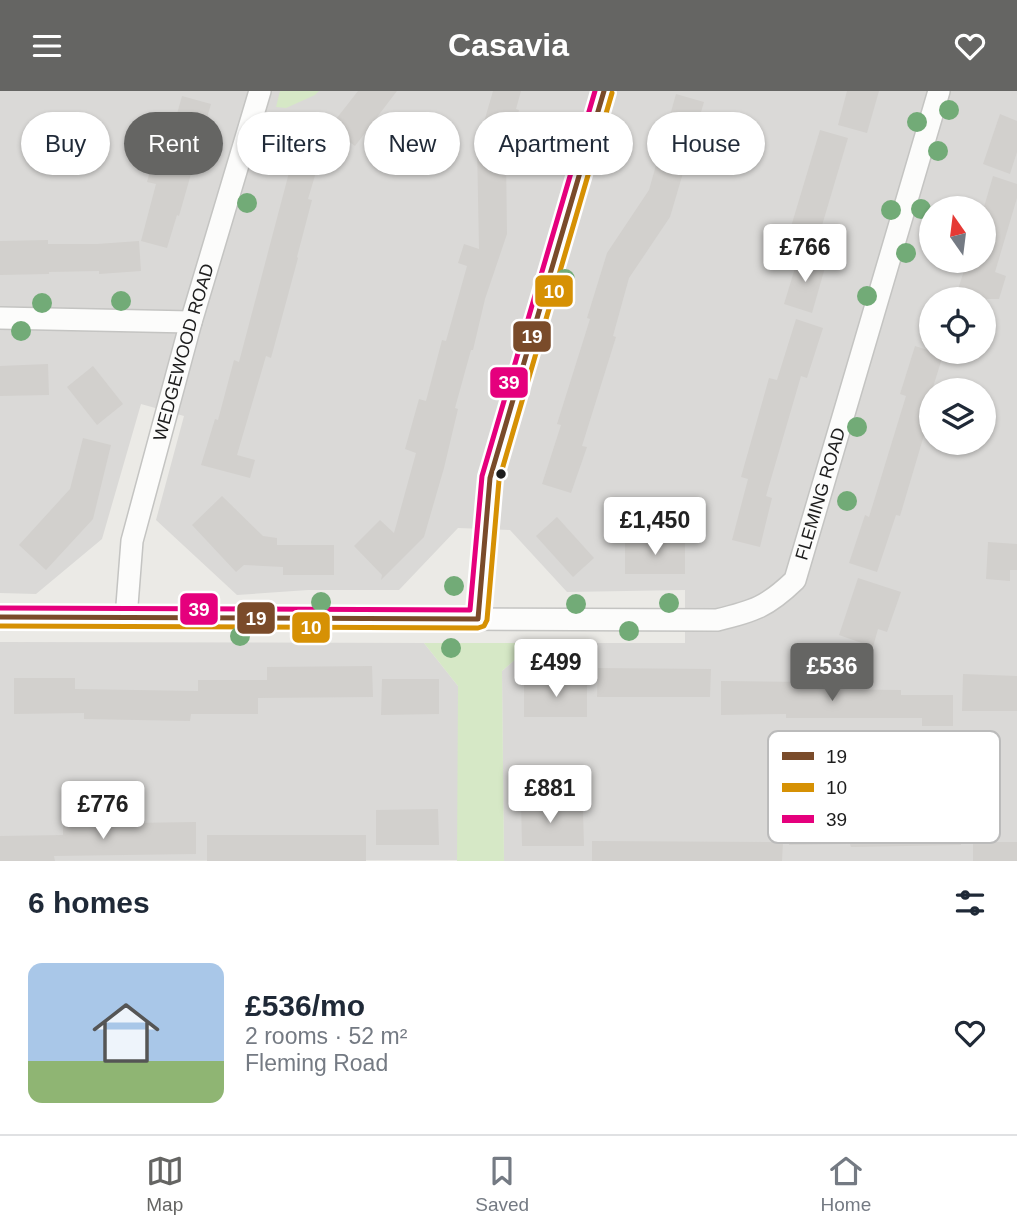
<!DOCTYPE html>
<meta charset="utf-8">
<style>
body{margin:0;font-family:Arial,sans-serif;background:#f2f2f3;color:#1f2937;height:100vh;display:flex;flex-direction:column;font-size:26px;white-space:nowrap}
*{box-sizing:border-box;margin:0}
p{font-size:23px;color:#747a83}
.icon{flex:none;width:38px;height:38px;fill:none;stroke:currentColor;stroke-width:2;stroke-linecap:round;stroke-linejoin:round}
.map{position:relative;height:770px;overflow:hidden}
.details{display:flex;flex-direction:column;background:#fff;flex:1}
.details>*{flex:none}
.banner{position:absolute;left:21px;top:21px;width:976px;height:63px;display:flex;gap:14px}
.needle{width:46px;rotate:346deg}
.tools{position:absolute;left:919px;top:105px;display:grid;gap:14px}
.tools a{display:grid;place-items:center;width:77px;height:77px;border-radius:50%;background:#fff;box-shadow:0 2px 5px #0004;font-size:35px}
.price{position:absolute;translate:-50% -60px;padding:0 16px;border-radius:7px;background:#fff;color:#222;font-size:23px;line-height:46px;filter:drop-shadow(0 2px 4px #0008)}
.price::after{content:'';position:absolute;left:50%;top:42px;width:21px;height:16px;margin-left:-10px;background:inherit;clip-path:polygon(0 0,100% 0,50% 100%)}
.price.active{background:#656563;color:#fff}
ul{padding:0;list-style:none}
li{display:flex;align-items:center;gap:21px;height:175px;padding:0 28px}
li span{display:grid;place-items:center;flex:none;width:196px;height:140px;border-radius:14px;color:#555}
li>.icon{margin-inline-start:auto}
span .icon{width:84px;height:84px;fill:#fffc;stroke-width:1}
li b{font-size:30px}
h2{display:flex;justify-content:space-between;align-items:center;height:84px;padding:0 28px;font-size:30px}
.tag{padding:0 24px;border-radius:32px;background:#fff;box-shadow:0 2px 5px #0004;font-size:24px;line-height:63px}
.tag.active{background:#656563;color:#fff}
header{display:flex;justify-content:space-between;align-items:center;height:91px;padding:0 28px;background:#656563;color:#fff;font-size:32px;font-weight:700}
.tab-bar{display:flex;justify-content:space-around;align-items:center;height:98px;border-top:2px solid #e0e1e3;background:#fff;font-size:19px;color:#747a83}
.tab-bar a{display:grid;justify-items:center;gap:4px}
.tab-bar .active{color:#656563}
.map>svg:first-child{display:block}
</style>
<header><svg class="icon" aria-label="menu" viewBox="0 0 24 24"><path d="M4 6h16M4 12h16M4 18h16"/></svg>Casavia<svg class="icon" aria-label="heart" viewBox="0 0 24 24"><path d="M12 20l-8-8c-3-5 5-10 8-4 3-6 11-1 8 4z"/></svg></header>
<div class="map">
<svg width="1017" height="770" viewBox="0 0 1017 770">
<rect width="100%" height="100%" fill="#ebeae6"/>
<g fill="#dad9d7" fill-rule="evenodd">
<path d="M0,0H1017V770H504L502,580L534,552H685V499L567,501L510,439L458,437L399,499H308L237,504L156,429L184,325L141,313L102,448L36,503L0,502ZM931,117H984V170H931ZM931,208H984V261H931ZM931,299H984V352H931Z"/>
<polygon points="0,551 424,552 458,595 458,769 0,770"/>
</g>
<g fill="#d6e8c6">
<polygon points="280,0 319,0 315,4 286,17 276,16"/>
<polygon points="424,552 534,552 502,580 504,770 457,770 458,595"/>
</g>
<g fill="#d2d0cd">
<polygon points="358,0 397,0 355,55 340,44 331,74 319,71 308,108 312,109 297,166 298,167 271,267 266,265 237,364 255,369 250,387 201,374 215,328 218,329 234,269 239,271 300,40 322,46"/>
<polygon points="493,0 521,0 516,18 519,19 506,66 507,143 485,208 473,259 471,259 455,317 458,318 444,377 424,446 381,489 382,484 354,455 380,429 394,442 416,362 405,358 419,308 426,310 442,249 446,250 467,175 458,172 464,153 479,158 477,55"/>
<polygon points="847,0 879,0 867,42 838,34"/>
<polygon points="676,3 704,11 670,126 629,187 613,245 616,246 582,355 587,356 571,402 542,393 561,334 557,333 590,228 587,227 607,162 649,99"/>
<polygon points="182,5 211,13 179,125 177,124 167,157 141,150 156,93 147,91 164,26 175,30"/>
<polygon points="1000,23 1017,30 1017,61 1010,83 983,73"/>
<polygon points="820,39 848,47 815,158 787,149"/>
<polygon points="993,85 1017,93 1017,107 995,181 1006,185 999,208 955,208 967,170 984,170 984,116"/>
<polygon points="48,149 48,153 97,153 139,150 141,180 99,183 99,180 49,181 49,183 0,184 0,150"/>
<polygon points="799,164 826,173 812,222 784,213"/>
<polygon points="796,228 823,237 807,287 801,285 766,405 772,407 760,456 732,449 748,388 741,386 769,287 777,289"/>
<polygon points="915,255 943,264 925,322 930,324 900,425 896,424 877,481 849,472 865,424 869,426 906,305 900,303"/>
<polygon points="48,273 49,304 0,305 0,275"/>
<polygon points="93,275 123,313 97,334 67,296"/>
<polygon points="83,347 111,354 93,428 46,479 19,454 70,398"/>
<polygon points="222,405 263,445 277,447 277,454 334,454 334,484 283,484 283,476 244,474 236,481 192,434"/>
<polygon points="557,426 594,467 573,486 536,445"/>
<polygon points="625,449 685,450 685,483 625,483"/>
<polygon points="988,451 1017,453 1017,479 1010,479 1010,490 986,488"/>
<polygon points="858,487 901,501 887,541 878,538 873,556 839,544"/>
<polygon points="372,575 373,606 258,607 258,623 191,623 190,630 84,628 84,622 14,623 14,587 75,587 75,598 198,600 198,589 267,589 267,576"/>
<polygon points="598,577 711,578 710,606 597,606"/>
<polygon points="963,583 1017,585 1017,620 962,620"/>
<polygon points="382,588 439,588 439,623 381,624"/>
<polygon points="587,589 587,626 524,626 524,590"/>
<polygon points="721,590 812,591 812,598 901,599 901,604 953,604 953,635 922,635 922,627 786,627 786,623 721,624"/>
<polygon points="557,708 557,720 583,720 584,755 522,755 521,709"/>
<polygon points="438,718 439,754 376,754 376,719"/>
<polygon points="843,724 843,726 903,724 903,727 961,726 961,754 851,756 850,753 789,754 788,726"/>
<polygon points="196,731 196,763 54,765 55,770 0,770 0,745 63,744 63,733"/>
<rect x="207" y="744" width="159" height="26"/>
<polygon points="592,750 783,751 782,770 592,770"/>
<rect x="973" y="751" width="44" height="19"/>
</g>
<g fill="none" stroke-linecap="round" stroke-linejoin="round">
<defs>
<g id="minor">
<polyline points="0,227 191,231"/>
<path id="s1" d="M0,526L717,529C754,520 767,516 795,489L939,0"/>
<path id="s2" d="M126,527L132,450L191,231L260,0"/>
<polyline points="478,528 490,387 604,0"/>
</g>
</defs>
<use href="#minor" stroke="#c4c4c2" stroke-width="24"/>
<use href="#minor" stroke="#fcfcfb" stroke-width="21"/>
<defs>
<polyline id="bus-1" points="0,526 478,528 490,387 604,0"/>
<polyline id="bus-2" points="0,535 478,537 484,535 487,529 499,389 612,2"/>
<polyline id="bus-3" points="0,517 470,519 482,385 595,0"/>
</defs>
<use href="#bus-1" stroke="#fff" stroke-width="10"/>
<use href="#bus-2" stroke="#fff" stroke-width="10"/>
<use href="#bus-3" stroke="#fff" stroke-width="10"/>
<use href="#bus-1" stroke="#7a4b2a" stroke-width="5"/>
<use href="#bus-2" stroke="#d69104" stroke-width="5"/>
<use href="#bus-3" stroke="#e5007d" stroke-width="5"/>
</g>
<g fill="#72ab77">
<circle cx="949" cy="19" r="10"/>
<circle cx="917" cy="31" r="10"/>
<circle cx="938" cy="60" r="10"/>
<circle cx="247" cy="112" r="10"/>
<circle cx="921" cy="118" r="10"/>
<circle cx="891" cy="119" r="10"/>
<circle cx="906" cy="162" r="10"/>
<circle cx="565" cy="188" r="10"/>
<circle cx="867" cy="205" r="10"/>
<circle cx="121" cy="210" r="10"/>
<circle cx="42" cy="212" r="10"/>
<circle cx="21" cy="240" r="10"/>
<circle cx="857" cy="336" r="10"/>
<circle cx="847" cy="410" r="10"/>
<circle cx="454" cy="495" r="10"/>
<circle cx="321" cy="511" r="10"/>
<circle cx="669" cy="512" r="10"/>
<circle cx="576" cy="513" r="10"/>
<circle cx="629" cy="540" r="10"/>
<circle cx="240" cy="545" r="10"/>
<circle cx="451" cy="557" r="10"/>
</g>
<circle fill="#1d1d1d" stroke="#fff" stroke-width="2.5" cx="501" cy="383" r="6"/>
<g text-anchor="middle" stroke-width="7" stroke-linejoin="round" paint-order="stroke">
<g font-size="18" fill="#1d1d1d" stroke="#fff">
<text dy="6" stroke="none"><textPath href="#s2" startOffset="273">WEDGEWOOD ROAD</textPath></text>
<text dy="6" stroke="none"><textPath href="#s1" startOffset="896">FLEMING ROAD</textPath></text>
</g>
</g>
<rect x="768" y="640" width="232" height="112" rx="10" fill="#fff" stroke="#bbb" stroke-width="2"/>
<rect x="782" y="661" width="32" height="8" fill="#7a4b2a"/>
<rect x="782" y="692" width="32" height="9" fill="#d69104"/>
<rect x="782" y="724" width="32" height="8" fill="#e5007d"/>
<g font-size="19" fill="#1d1d1d">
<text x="826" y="672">19</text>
<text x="826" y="703">10</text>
<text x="826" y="735">39</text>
</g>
<g stroke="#fff" stroke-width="2.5">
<rect x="534" y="183" width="40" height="34" rx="7" fill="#d69104"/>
<rect x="512" y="229" width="40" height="33" rx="7" fill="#7a4b2a"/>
<rect x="489" y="275" width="40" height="33" rx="7" fill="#e5007d"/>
<rect x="179" y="501" width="40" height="34" rx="7" fill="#e5007d"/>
<rect x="236" y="510" width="40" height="34" rx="7" fill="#7a4b2a"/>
<rect x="291" y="520" width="40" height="33" rx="7" fill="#d69104"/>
</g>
<g font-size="19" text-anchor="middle" font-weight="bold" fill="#fff">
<text x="554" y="207">10</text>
<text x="532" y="252">19</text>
<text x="509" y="298">39</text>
<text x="199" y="525">39</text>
<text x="256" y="534">19</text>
<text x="311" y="543">10</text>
</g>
</svg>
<div class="tools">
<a><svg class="needle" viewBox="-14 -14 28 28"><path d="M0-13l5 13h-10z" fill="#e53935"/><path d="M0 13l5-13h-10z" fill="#747a83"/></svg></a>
<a><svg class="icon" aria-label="locate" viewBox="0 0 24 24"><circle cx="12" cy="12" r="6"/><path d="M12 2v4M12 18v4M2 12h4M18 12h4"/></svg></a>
<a><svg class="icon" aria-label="layers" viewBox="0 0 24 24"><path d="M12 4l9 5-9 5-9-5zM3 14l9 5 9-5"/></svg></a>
</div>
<b class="price" style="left:805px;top:193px">£766</b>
<b class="price" style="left:655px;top:466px">£1,450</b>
<b class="price" style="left:556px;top:608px">£499</b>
<b class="price active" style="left:832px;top:612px">£536</b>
<b class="price" style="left:550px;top:734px">£881</b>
<b class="price" style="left:103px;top:750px">£776</b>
<div class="banner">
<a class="tag">Buy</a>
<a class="tag active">Rent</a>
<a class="tag">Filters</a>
<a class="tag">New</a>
<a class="tag">Apartment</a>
<a class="tag">House</a>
</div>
</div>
<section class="details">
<h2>6 homes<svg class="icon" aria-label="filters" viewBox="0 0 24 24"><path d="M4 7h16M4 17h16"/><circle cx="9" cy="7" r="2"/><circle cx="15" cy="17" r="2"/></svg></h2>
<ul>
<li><span style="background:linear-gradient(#a9c7e8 70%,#8fb573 0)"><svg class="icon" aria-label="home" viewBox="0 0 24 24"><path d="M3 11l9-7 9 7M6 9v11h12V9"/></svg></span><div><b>£536/mo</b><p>2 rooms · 52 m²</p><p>Fleming Road</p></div><svg class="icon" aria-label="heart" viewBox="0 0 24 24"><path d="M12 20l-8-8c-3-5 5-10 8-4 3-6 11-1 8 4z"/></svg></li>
</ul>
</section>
<nav class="tab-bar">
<a class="active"><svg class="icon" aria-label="map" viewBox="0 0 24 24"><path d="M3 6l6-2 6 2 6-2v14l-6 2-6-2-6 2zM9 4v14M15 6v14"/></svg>Map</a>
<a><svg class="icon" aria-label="saved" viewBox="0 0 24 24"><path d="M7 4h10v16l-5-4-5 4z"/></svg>Saved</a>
<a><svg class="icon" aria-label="home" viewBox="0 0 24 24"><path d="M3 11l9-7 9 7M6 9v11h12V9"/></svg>Home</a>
</nav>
